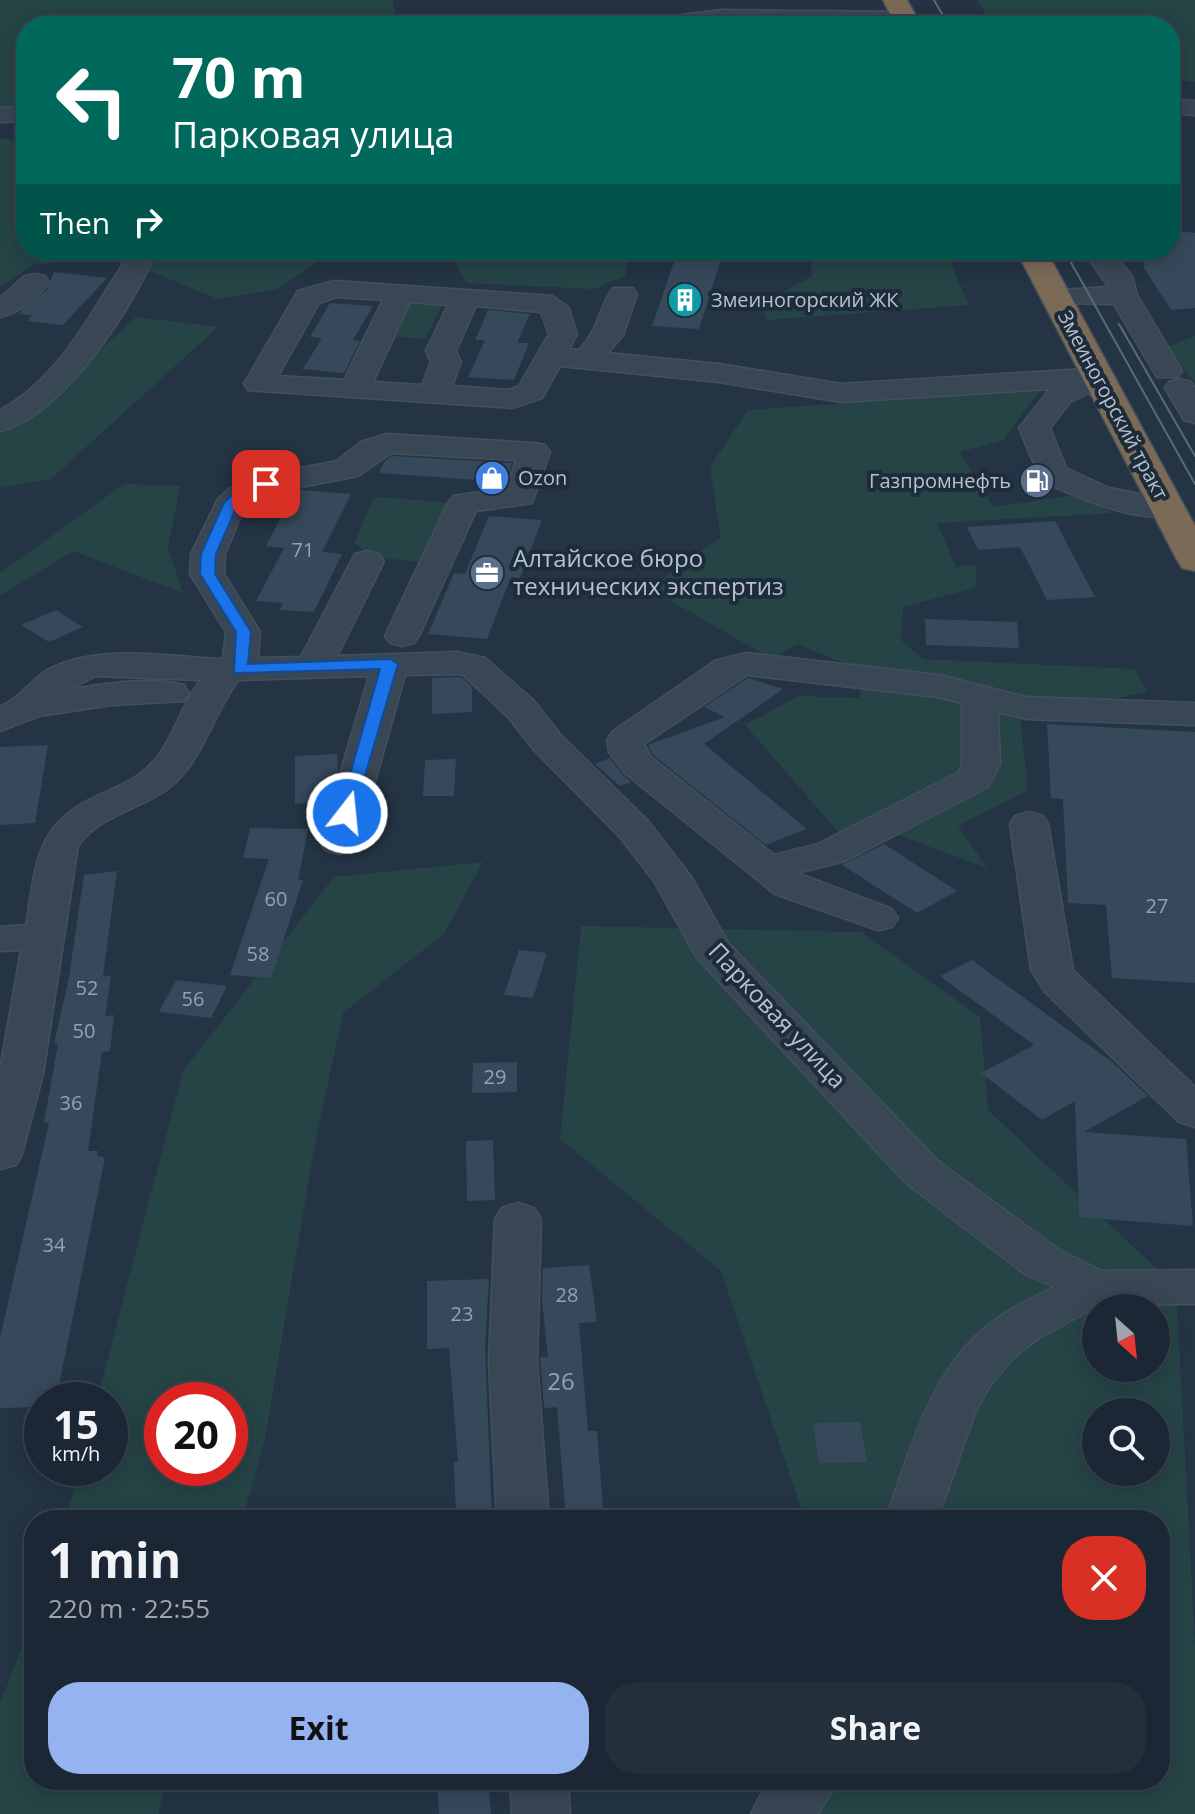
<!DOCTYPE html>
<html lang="en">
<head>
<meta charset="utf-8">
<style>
	:root { --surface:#1b2734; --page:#242f3c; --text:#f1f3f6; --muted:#a0a5ac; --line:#39444f; --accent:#95b2f1 }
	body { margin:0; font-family:"Open Sans",sans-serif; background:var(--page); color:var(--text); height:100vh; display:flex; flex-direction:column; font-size:30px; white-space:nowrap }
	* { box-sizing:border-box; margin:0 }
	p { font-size:26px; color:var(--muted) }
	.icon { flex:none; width:44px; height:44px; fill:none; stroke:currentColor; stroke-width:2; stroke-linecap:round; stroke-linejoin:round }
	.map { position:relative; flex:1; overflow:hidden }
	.sheet { position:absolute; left:24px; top:1510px; width:1146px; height:280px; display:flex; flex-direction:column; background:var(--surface); border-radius:32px; box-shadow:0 4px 20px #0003,0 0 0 2px var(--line) }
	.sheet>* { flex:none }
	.banner { position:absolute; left:16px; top:16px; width:1164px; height:244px; border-radius:32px; box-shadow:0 4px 20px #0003,0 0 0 2px var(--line); background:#00695c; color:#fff; overflow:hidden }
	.needle { width:52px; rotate:153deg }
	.tools { position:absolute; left:1082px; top:1294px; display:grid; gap:16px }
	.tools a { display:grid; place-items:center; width:88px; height:88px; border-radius:50%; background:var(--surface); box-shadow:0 4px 20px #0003,0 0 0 2px var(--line); font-size:40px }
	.speed { position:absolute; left:24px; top:1382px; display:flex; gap:16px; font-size:40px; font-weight:700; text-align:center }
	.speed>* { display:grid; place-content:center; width:104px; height:104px; border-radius:50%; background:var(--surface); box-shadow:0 4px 20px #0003,0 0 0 2px var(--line); line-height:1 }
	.speed small { font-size:20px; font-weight:400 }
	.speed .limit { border:12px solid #d22; background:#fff; color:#111 }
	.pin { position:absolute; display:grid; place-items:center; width:68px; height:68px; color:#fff; margin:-34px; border-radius:16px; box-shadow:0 4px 12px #0006 }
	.me { position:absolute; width:88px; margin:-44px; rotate:16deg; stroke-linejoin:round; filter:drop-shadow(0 0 6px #0008) }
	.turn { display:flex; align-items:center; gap:28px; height:168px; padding:0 24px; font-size:36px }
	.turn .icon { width:104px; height:104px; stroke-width:2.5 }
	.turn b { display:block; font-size:56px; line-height:68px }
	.then { display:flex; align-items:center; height:76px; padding:0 24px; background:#0003; gap:16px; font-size:30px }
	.round { display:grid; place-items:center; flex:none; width:84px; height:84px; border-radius:32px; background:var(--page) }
	.headline { display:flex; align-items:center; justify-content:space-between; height:136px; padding:0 24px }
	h1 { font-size:48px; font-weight:700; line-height:60px }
	.primary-button { display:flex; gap:16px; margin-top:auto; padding:16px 24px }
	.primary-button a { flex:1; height:92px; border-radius:32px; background:var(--accent); color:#111; font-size:32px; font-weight:700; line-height:92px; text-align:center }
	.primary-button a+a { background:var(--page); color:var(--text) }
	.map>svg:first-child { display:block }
	.green { fill:#264446; fill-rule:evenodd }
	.building { fill:#36495b }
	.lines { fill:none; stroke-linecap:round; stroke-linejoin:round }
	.minor-casing { stroke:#434f5e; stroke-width:3 }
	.highway-casing { stroke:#44515f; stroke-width:3 }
	.minor { fill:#394654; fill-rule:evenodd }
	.highway { fill:#7b6a55; fill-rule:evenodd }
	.tram { stroke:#5b6a7b; stroke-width:2 }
	.route { fill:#1a73e8; stroke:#114b97; stroke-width:2 }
	.labels { text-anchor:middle; stroke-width:8; stroke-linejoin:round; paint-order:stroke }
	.far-poi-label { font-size:20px; fill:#b6c1ce; stroke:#1d2b3a; text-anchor:start }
	.far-street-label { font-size:20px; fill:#b6c1ce; stroke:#1d2b3a }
	.number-label { font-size:20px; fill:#94a1b0 }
	.poi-label { font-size:24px; fill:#b6c1ce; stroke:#1d2b3a; text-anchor:start }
	.street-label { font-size:24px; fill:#b6c1ce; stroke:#1d2b3a }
	.near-number-label { font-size:24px; fill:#94a1b0 }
</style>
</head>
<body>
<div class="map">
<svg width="1195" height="1814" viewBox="0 0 1195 1814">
	<rect width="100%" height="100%" fill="#243445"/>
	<path class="green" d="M0,0h393l3,26h-370v83l-26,1z
		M977,0h218v82l-25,-2v-54h-140v-6l-43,-4z
		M0,139l26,1v110h310l-59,39 -59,10 -105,-43 -80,9 -33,22z
		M448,250h181l-4,26 -31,13 -127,-6z
		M810,250h135l24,55 -202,15 -5,-16 50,-28z
		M413,300l30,4 -18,35 -35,-3z
		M136,317l82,10 -167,152 -51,9v-60l32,-15z
		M1195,336v47l-28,-36z
		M1040,390l-37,50 -43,12 33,55 85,-12 36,18 -177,10 19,44 21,-3 -2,24 -72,19 -2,33 22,19 212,10 12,23 -127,26 8,72 -70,36 29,42 -121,-45 -20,18 -101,-116 54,-29 60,2 7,-26 -69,-28 -25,15 -120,-69 26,-25 43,-27 -11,-71 38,-57z
		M124,484l56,2 -12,62 15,45 -110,-42 -73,45v-23z
		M378,497l73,6 -28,59 -51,-5 -17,-14 17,-43z
		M483,862l-39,72 -101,79 -29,135 -49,291 -23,81h-176l13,-52h31v-68h-13l86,-329 151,-194zM162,1400h68v68h-68z
		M581,926l280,6 119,85 8,93 188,177 19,358v169h-427l-9,-34h401v-260h-355l-84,-249 -161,-132zM1096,1308h60v60h-60zM1096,1412h60v60h-60z
		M34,1615v165h133l-9,34h-158v-110z"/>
	<path class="building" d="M1170,230l25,3v75l-24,2 -27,-42 1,-18 25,2z
		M678,250h46l-25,79 -47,-3z
		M54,272l53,6 -44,47 -36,-4 5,-6 -14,-1 29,-24z
		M330,303l43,3 -20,34 7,1 -16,32 -41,-4 19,-31 -12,-1z
		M488,310l42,4 -13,29h12l-15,37 -46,-3 17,-37h-10z
		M392,456l120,7 -6,19 -127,-9 5,-11z
		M301,490l50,4 -29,58 20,2 -28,58 -34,-2 3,-7 -27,-2 28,-53 -18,-2 29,-55z
		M489,516l53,4 -22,58 -9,-1 -24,62 -59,-5 26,-61 11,1z
		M1055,521l40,76 -48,3 -27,-53 -42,3 -11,-23z
		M56,610l27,17 -34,15 -28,-17z
		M925,619l92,3 2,26 -93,-3z
		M461,677l11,10v25l-40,2v-36z
		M748,678l35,11 -79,55 103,85 -41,16 -113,-90 -5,-10 77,-28 -21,-10z
		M1047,724l148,8v251l-83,-5 -6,-73 -38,-2 -5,-104 -12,-1z
		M48,745l-13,78 -35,2v-78z
		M337,754l1,18 -9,30 -34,2v-48z
		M610,758l13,17 8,7 -11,4 -25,-22z
		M456,759l-2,37h-31l2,-36z
		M250,828l58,1 -10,51h5l-32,98 -41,-3 39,-116 -26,-1z
		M884,844l73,47 -40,22 -75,-48z
		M117,871l-14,105h8l-6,40 9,-1 -4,36 -8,1 -14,99h10l-1,5 8,2 -49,242h-14v7l-42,1v-70l49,-215h-5l14,-79h-4l15,-67 15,-102z
		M519,950l28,3 -14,45 -29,-3z
		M972,960l140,102 36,34 -64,36 102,7 7,87 -114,-9 -4,-116 -33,19 -61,-47 53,-28 -94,-69z
		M176,980l51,6 -16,32 -52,-6z
		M517,1062v30l-45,1 1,-30z
		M493,1140l2,60 -28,1 -1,-60z
		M589,1265l8,57 -18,1 9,108h9l7,89h-38l-9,-113 -13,1 -4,-51h8l-6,-56 1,-33z
		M489,1279l-4,68 7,173h-36l-2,-58h4l-9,-114 -22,1v-68z
		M860,1422l7,40 -48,1 -6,-40z
		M437,1780h51l3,34h-52z"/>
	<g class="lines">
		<g class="minor-casing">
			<path id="minor" d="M721,10l185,2 11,7 -11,7h-265l11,-7z
				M1170,99l25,2v14l-25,-2z
				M26,107v14l-26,1v-14z
				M126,250h28l-2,11c-25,55 -91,155 -152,170v-21c49,-26 79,-75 107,-121 8,-13 18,-23 19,-39z
				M1082,250h28l22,26 5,19 45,76 -5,6h-20l-43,-73 -67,-1 -4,-6 4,-6 62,-4z
				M35,274l10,2 4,6c-12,17 -28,30 -49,35v-19l25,-22z
				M334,281l218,15 16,11 9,27 -8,15 10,1c21,-23 19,-40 34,-62h20l4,6 -14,41 -15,18 111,11 122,20 259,-16 10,3 5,6 -5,6 -40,19 -20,26 16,40 43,20 69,13 5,7 -5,7c-40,10 -101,-18 -137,-34l-22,-53 31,-39 -209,13 -122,-20 -159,-16 -18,32 -30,10 -264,-18 -4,-6 54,-93zM336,297l47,3 -39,80 -66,-4 41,-73zM410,302l38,3 -22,46 5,11 -9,23 -49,-3zM476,306l65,6 8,22 -30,52 -10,4 -57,-4 9,-24 -5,-11z
				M1180,379l11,3 4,6v35l-11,-3 -19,-32 4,-6z
				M387,434l147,9 11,2 5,7 -18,51 -56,8 -57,125 -5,7 -12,3 -12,-3 -5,-7 63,-133 5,-7 54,-8 9,-28 -125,-7 -33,23 -83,16 -23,10 -9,8 -18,44 -1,20 36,58 -2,26 43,-1 54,-103 12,-3 12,3 5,7 -47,95 120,-4 28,6 49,43 26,33 87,86 45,58 36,65 210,218 121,89 43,21 93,-1v34h-93l-63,34 -26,20 -24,29 -14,26 -38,107h-52c24,-63 42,-141 95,-188 21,-19 48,-32 74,-45l-29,-13 -119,-91 -209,-225 -43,-77 -35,-45 -85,-86 -26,-33 -46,-43 -57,1 -47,167 -5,8 -14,4 -14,-4 -5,-8 49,-166 -131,4c-22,31 -36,77 -61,101 -29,28 -76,31 -99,65l-35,228 -21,80 -6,11 -16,4v-99l21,-120 -21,1v-24l26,-2c10,-57 8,-100 67,-127 21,-10 42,-17 58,-34 23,-23 29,-59 50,-84l-105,-4 -29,14c37,-6 80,-14 117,-5l5,8 -5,8 -72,4 -73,11 -39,15v-24c22,-10 31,-28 49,-38 52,-26 119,-12 174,-10l3,-27 -36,-58 1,-20 27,-55 12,-11 25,-11 82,-16 24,-19z
				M746,653l193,22 87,22 169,6v22l-169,-6 -28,-7 2,52 -12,23 -143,74 -48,12 95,36 6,9 -6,9 -14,3 -103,-36 -150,-121 -16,-21 -2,-12 5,-8 103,-71zM747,675l191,22 24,6v61l-3,8 -141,72 -44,11 -123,-98 -7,-13z
				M1029,812l14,4 5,8 25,146 122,117v40l-16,-5 -134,-130 -14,-22 -21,-146 5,-8z
				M518,1203l16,5 7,11 -4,143 12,158h-52l-8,-158 6,-143 7,-11z
				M510,1780h58l2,34h-58z
				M777,1780h62l-21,34h-67l9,-18z"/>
		</g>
		<g class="highway-casing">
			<path id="highway" d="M883,0h24l15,26h-26z
				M1016,250h30l149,276v45l-13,-3 -5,-8z"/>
		</g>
		<use href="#minor" class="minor"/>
		<use href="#highway" class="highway"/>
		<path class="tram" d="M934,0l15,26
			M1064,250l131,234
			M1119,324l76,132"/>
	</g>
	<path class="route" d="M266,479l5,2v6l-25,11 -10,10 -20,46 -1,20 36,58 -3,32 142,-5 8,5 -45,152h-12l-2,-3 41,-144 -146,4 2,-41 -36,-58 1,-20 23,-51 11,-11z"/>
	<defs>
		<g id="building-disc" transform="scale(1.8)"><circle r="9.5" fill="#0f9aa8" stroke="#1d2b3a"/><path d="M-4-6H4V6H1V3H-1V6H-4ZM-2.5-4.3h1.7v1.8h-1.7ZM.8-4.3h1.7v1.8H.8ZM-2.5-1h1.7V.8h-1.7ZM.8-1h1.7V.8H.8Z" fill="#fff"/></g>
		<g id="shop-disc" transform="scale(1.8)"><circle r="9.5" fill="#3f7fe0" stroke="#1d2b3a"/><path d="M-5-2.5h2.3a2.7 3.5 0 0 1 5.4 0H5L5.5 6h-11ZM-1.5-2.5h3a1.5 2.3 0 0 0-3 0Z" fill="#fff"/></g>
		<g id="fuel-disc" transform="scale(1.8)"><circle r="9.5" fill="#5c6f8a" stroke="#1d2b3a"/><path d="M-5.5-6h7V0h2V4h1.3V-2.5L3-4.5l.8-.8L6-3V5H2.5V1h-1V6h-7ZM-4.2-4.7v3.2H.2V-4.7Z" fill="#fff"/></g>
		<g id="office-disc" transform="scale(1.8)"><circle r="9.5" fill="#5c6f8a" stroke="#1d2b3a"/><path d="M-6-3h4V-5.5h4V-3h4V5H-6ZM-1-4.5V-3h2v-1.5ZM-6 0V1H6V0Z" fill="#fff"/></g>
	</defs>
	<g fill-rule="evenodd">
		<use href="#building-disc" x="685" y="300"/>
		<use href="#shop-disc" x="492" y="478"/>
		<use href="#fuel-disc" x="1037" y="481"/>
		<use href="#office-disc" x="487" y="573"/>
	</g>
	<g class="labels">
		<g class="far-poi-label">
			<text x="711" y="307">Змеиногорский ЖК</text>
			<text x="518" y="485">Ozon</text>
			<text x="1011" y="488" text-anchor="end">Газпромнефть</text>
		</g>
		<g class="far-street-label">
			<text transform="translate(1113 405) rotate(62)" y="7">Змеиногорский тракт</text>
		</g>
		<g class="number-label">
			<text x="303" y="557">71</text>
			<text x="276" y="906">60</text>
			<text x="1157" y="913">27</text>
			<text x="258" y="961">58</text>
			<text x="87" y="995">52</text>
			<text x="193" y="1006">56</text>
			<text x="84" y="1038">50</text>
			<text x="495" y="1084">29</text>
			<text x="71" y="1110">36</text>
			<text x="54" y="1252">34</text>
			<text x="567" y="1302">28</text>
			<text x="462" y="1321">23</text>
		</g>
		<g class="poi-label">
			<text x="513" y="567">Алтайское бюро<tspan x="513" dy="28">технических экспертиз</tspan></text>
		</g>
		<g class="street-label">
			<text transform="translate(777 1016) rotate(47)" y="8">Парковая улица</text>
		</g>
		<g class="near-number-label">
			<text x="561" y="1390">26</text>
		</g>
	</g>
</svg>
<div class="tools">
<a><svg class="needle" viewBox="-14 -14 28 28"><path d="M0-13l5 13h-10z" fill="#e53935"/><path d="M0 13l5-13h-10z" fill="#a0a5ac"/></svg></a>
<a><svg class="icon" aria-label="search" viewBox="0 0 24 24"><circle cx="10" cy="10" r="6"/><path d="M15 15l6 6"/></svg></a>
</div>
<div class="speed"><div>15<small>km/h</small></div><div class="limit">20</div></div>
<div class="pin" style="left:266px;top:484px;background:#d93025"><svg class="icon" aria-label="arrive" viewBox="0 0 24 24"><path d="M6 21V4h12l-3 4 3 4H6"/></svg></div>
<svg class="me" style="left:347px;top:813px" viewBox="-20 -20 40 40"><circle r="17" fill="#1a73e8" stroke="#fff" stroke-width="3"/><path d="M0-11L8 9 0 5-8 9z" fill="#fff"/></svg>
<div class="banner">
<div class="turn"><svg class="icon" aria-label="left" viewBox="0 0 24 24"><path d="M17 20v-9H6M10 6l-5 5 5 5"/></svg><div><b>70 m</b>Парковая улица</div></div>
<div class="then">Then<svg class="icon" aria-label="right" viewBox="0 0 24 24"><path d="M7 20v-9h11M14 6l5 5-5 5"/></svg></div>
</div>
<section class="sheet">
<div class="headline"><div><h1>1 min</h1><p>220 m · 22:55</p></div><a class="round" style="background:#d93025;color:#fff"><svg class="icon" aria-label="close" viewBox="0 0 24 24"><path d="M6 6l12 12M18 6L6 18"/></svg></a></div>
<div class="primary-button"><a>Exit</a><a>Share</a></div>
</section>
</div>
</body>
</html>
